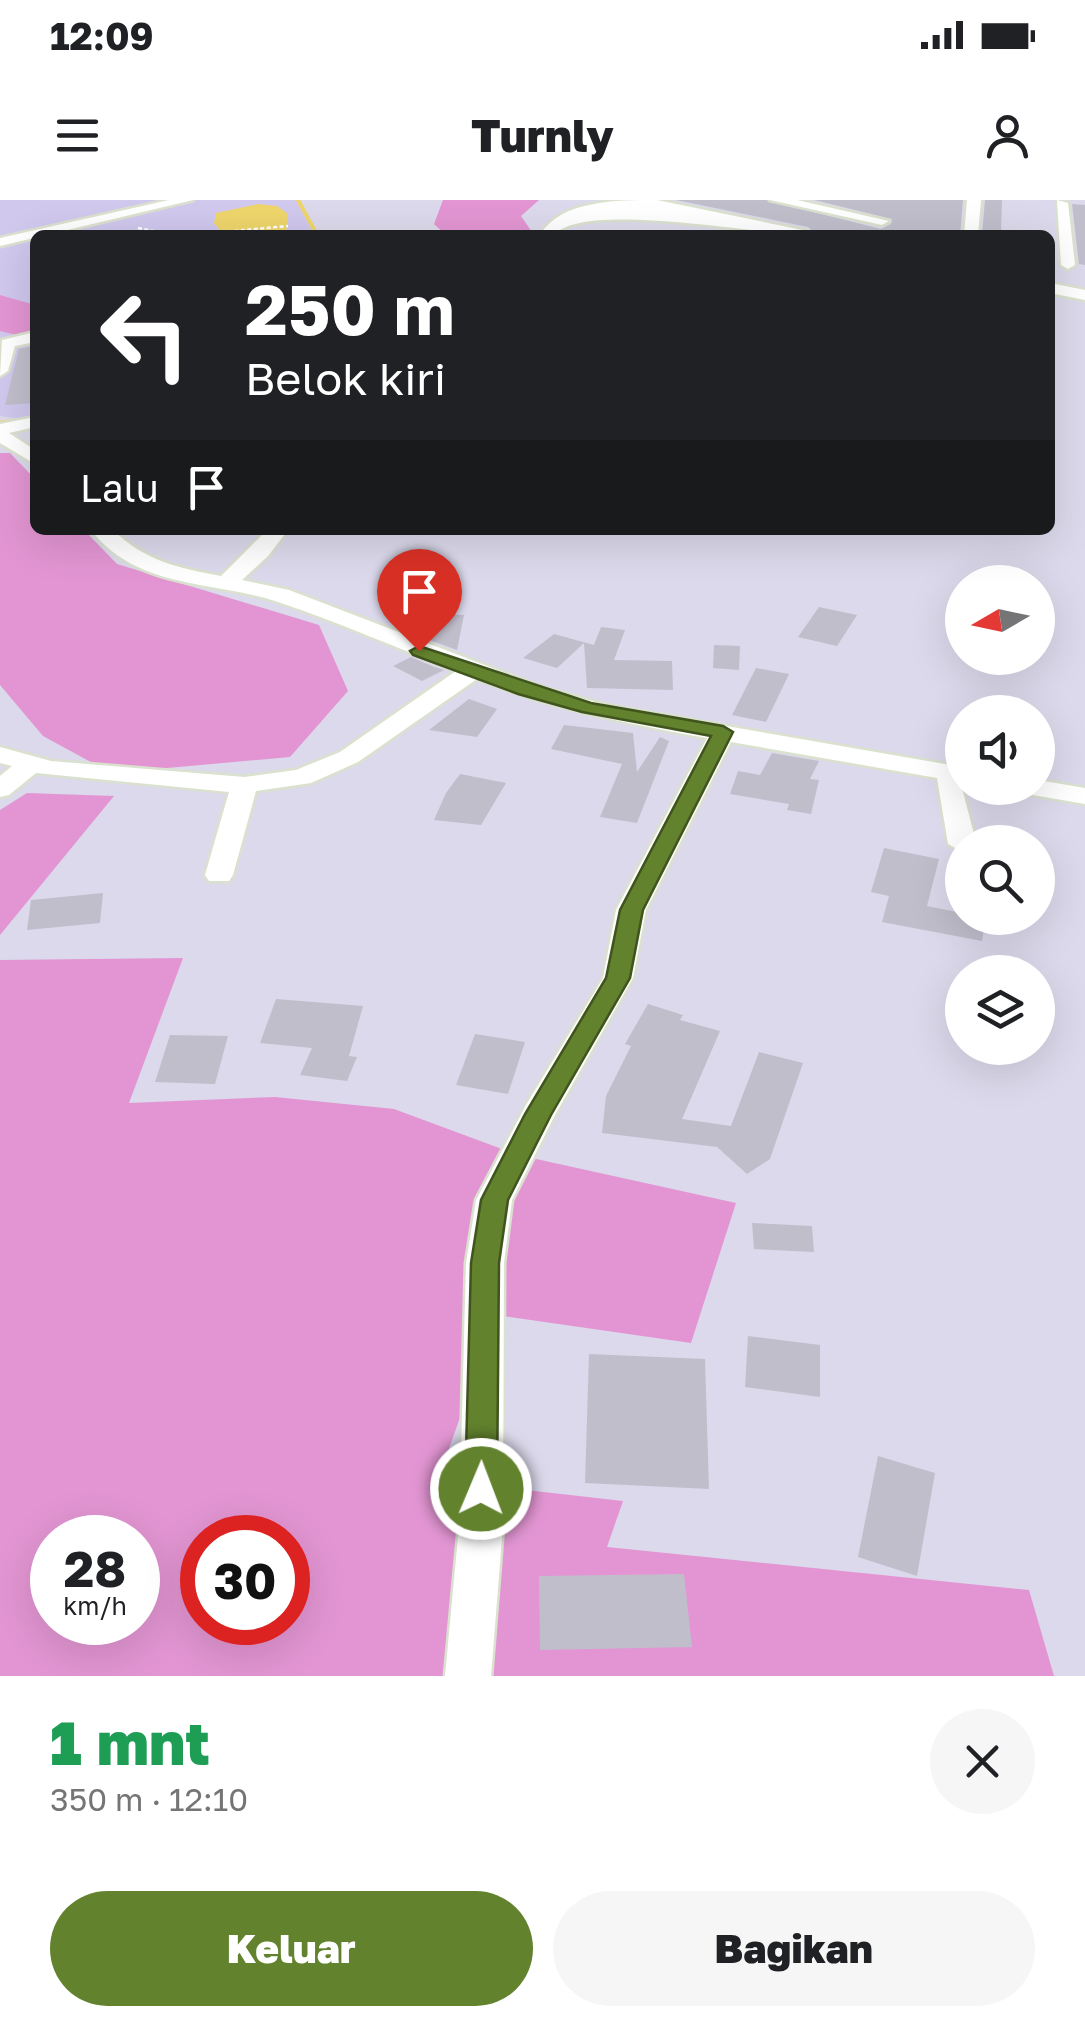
<!DOCTYPE html>
<html lang="id">
<head>
<meta charset="utf-8">
<style>
	:root { --surface:#fff; --page:#f6f6f6; --text:#202124; --muted:#757577; --accent:#62822d }
	body { margin:0; font-family:"Golos Text",sans-serif; background:var(--page); color:var(--text); height:100vh; display:flex; flex-direction:column; font-size:38px; white-space:nowrap }
	* { box-sizing:border-box; margin:0 }
	p { font-size:32px; color:var(--muted) }
	.icon { flex:none; width:55px; height:55px; fill:none; stroke:currentColor; stroke-width:2; stroke-linecap:round; stroke-linejoin:round }
	.map { position:relative; height:1476px; overflow:hidden }
	.sheet { display:flex; flex-direction:column; background:var(--surface); flex:1 }
	.sheet>* { flex:none }
	.top-card { position:absolute; left:30px; top:30px; width:1025px; height:305px; border-radius:15px; box-shadow:0 10px 40px #0002; background:#202124; color:#fff; overflow:hidden }
	.needle { width:65px; rotate:261deg }
	.fabs { position:absolute; left:945px; top:365px; display:grid; gap:20px }
	.fabs a { display:grid; place-items:center; width:110px; height:110px; border-radius:50%; background:var(--surface); box-shadow:0 10px 40px #0002; font-size:50px }
	.speed { position:absolute; left:30px; top:1315px; display:flex; gap:20px; font-size:50px; font-weight:700; text-align:center }
	.speed>* { display:grid; place-content:center; width:130px; height:130px; border-radius:50%; background:var(--surface); box-shadow:0 10px 40px #0002; line-height:1 }
	.speed small { font-size:25px; font-weight:400 }
	.speed .limit { border:15px solid #d22; background:#fff; color:#111 }
	.pin { position:absolute; display:grid; place-items:center; width:85px; height:85px; color:#fff; margin:-102px -42px; border-radius:50% 50% 50% 0; rotate:-45deg; box-shadow:0 0 10px #0007 }
	.pin .icon { rotate:45deg }
	.me { position:absolute; width:110px; margin:-55px; rotate:1deg; stroke-linejoin:round; filter:drop-shadow(0 0 8px #0008) }
	.turn { display:flex; align-items:center; gap:35px; height:210px; padding:0 50px; font-size:45px }
	.turn .icon { width:130px; height:130px; stroke-width:2.5 }
	.turn b { display:block; font-size:70px; line-height:85px }
	.then { display:flex; align-items:center; height:95px; padding:0 50px; background:#0003; gap:20px; font-size:38px }
	.round { display:grid; place-items:center; flex:none; width:105px; height:105px; border-radius:52px; background:var(--page) }
	.head { display:flex; align-items:center; justify-content:space-between; height:170px; padding:0 50px }
	h1 { font-size:60px; font-weight:800; line-height:75px; color:#1e9e55 }
	.button { display:flex; gap:20px; margin-top:auto; padding:20px 50px }
	.button a { flex:1; height:115px; border-radius:60px; background:var(--accent); color:#fff; font-size:40px; font-weight:800; line-height:115px; text-align:center }
	.button a+a { background:var(--page); color:var(--text) }
	.status { display:flex; justify-content:space-between; align-items:center; height:70px; padding:0 50px; background:var(--surface); direction:ltr }
	.status svg { height:28px; fill:currentColor }
	header { display:flex; justify-content:space-between; align-items:center; height:130px; padding:0 50px; background:var(--surface); font-size:45px; font-weight:800 }
	.map>svg:first-child { display:block }
	.education { fill:#d0c8ed }
	.green { fill:#e295d2; fill-rule:evenodd }
	.water { fill:#eed56b }
	.lines { fill:none; stroke-linecap:round; stroke-linejoin:round }
	.stream-far1 { stroke:#eed56b; stroke-width:4 }
	.stream { stroke:#eed56b; stroke-width:5 }
	.building { fill:#c1becc }
	.minor-casing { stroke:#dbe1cf; stroke-width:5 }
	.path { stroke:#fff; stroke-width:2.5; stroke-dasharray:4 2.5; stroke-linecap:butt }
	.minor { fill:#fff; fill-rule:evenodd }
	.route { fill:#62822d; stroke:#40541d; stroke-width:2.5 }
</style>
</head>
<body>
<div class="status"><b>12:09</b><svg viewBox="0 0 49 12"><path d="M0 12V9h3v3zM5 12V6h3v6zM10 12V3h3v9zM15 12V0h3v12zM26 1h20v11H26zM47 4h2v5h-2z"/></svg></div>
<header><svg class="icon" aria-label="menu" viewBox="0 0 24 24"><path d="M4 6h16M4 12h16M4 18h16"/></svg>Turnly<svg class="icon" aria-label="person" viewBox="0 0 24 24"><circle cx="12" cy="8" r="4"/><path d="M4 21q1-7 8-7t8 7"/></svg></header>
<div class="map">
<svg width="1085" height="1476" viewBox="0 0 1085 1476">
	<rect width="100%" height="100%" fill="#dbd9eb"/>
	<path class="education" d="M0,0h298l19,35h-282v184l-8,1 -27,-4z"/>
	<path class="green" d="M443,0h96l-18,16 13,19h-88l-12,-11z
		M0,95l35,10v26l-18,4 -17,-4z
		M0,253h10l25,26v51h49l33,34 202,61 29,66 -58,66 -179,16 -68,-37 -43,-51z
		M27,593l87,3 -114,139v-125z
		M183,758l-54,145 146,-6 119,12 124,46 218,48 -45,140 -195,-28 -58,165 185,21 -16,46 422,43 25,86h-1054v-716zM52,1338h86v84h-86zM202,1338h86v84h-86z"/>
	<path class="water" d="M258,4l19,2 11,8 -2,21h-62l-10,-12 2,-10z"/>
	<g class="lines">
		<path class="stream-far1" d="M298,0l19,35"/>
		<path class="stream" d="M0,223l35,-4"/>
	</g>
	<path class="building" d="M676,0h90l115,29 10,-5 1,-5 -78,-19h149l-3,35h-142l-10,-8z
		M985,0h17l-1,35h-19z
		M1072,4l13,1v60l-6,-1z
		M35,146v57l-30,2 14,-56z
		M819,407l38,8 -20,31 -39,-9z
		M430,414l34,1 -7,35 -33,-12z
		M601,427l24,3 -11,30 58,1 1,29 -86,-2 -3,-45 -27,25 -34,-10 31,-24 40,11z
		M714,445l26,1 -1,24 -26,-2z
		M411,457l21,9 12,4 -22,11 -29,-15z
		M756,468l33,6 -23,48 -34,-7z
		M469,499l28,10 -20,28 -48,-7z
		M564,525l69,8 4,39 23,-35 9,4 -32,82 -37,-6 22,-53 -71,-15z
		M772,553l47,8 -9,18 9,1 -8,34 -24,-4 2,-6 -59,-10 8,-23 22,4z
		M460,574l46,9 -25,42 -47,-5 12,-27z
		M884,648l55,11 -12,47 35,7v5h24l-4,23 -100,-19 7,-26 -18,-4z
		M103,693l-3,30 -73,7 4,-30z
		M276,799l87,7 -14,50 8,1 -10,24 -47,-6 12,-27 -52,-5z
		M648,804l35,11 -3,5 40,11 -38,88 49,7 28,-74 44,11 -33,96 -23,15 -30,-27 -115,-14 4,-37 25,-50 -6,-2z
		M475,834l50,8 -17,52 -52,-9z
		M170,835l58,1 -13,48 -60,-2z
		M752,1023l60,3 2,26 -60,-3z
		M748,1136l72,9v52l-75,-10z
		M589,1154l116,5 4,130 -124,-6z
		M878,1256l57,17 -18,103 -59,-19z
		M684,1374l8,73 -152,3 -1,-74z"/>
	<g class="lines">
		<g class="minor-casing">
			<path id="minor" d="M169,0h24l-193,46v-8z
				M657,0l150,31 7,4c-58,0 -230,-35 -260,0h-14c21,-35 77,-35 117,-35z
				M770,0h27l92,21 -7,4z
				M967,0h14l-3,35h-14z
				M1057,0l11,3 7,62 -7,4 -7,-4z
				M1050,83l35,7v10l-35,-7z
				M35,132v10l-20,4 -7,25 -8,5 2,-36z
				M35,217v10l-26,6 26,17v14l-35,-21v-19z
				M91,330h22c32,31 65,38 108,46l46,-46h21l-20,26 -26,24 47,10 258,99 64,17 351,61v21l14,54h-14v10l-14,-8 -11,-66 -206,-36 -85,168 -13,68 -78,137 -43,85 -8,63 -1,263 -12,150h-46l14,-150 7,-263 10,-63 50,-95 77,-127 13,-68 91,-172c-79,-14 -155,-30 -230,-59l-119,83 -47,21 -55,8 -23,84 -4,6h-20l-4,-6 24,-83 -193,-19 -27,22 -9,2v-21l12,-10 -12,-3v-16l51,14 193,16 52,-7 44,-18 116,-81c-59,-23 -118,-49 -178,-69 -66,-22 -140,-12 -187,-72z
				M1038,580l47,8v16l-58,-10 -4,-6h15z"/>
		</g>
		<path class="path" d="M138,28l36,7
			M189,35l99,-9"/>
		<use href="#minor" class="minor"/>
	</g>
	<path class="route" d="M419,446l172,57 132,23 10,6 -90,178 -13,68 -79,137 -43,85 -9,63 -2,226 -4,10 -12,5 -11,-5 -5,-10 6,-226 10,-63 44,-86 81,-136 14,-68 91,-174 -129,-24 -64,-18 -105,-39 -3,-4z"/>
</svg>
<div class="fabs">
<a><svg class="needle" viewBox="-14 -14 28 28"><path d="M0-13l5 13h-10z" fill="#e53935"/><path d="M0 13l5-13h-10z" fill="#757577"/></svg></a>
<a><svg class="icon" aria-label="sound" viewBox="0 0 24 24"><path d="M4 9h4l5-4v14l-5-4H4zM17 9q2 3 0 6"/></svg></a>
<a><svg class="icon" aria-label="search" viewBox="0 0 24 24"><circle cx="10" cy="10" r="6"/><path d="M15 15l6 6"/></svg></a>
<a><svg class="icon" aria-label="layers" viewBox="0 0 24 24"><path d="M12 4l9 5-9 5-9-5zM3 14l9 5 9-5"/></svg></a>
</div>
<div class="speed"><div>28<small>km/h</small></div><div class="limit">30</div></div>
<div class="pin" style="left:419px;top:451px;background:#d93025"><svg class="icon" aria-label="arrive" viewBox="0 0 24 24"><path d="M6 21V4h12l-3 4 3 4H6"/></svg></div>
<svg class="me" style="left:481px;top:1289px" viewBox="-20 -20 40 40"><circle r="17" fill="#62822d" stroke="#fff" stroke-width="3"/><path d="M0-11L8 9 0 5-8 9z" fill="#fff"/></svg>
<div class="top-card">
<div class="turn"><svg class="icon" aria-label="left" viewBox="0 0 24 24"><path d="M17 20v-9H6M10 6l-5 5 5 5"/></svg><div><b>250 m</b>Belok kiri</div></div>
<div class="then">Lalu<svg class="icon" aria-label="arrive" viewBox="0 0 24 24"><path d="M6 21V4h12l-3 4 3 4H6"/></svg></div>
</div>
</div>
<section class="sheet">
<div class="head"><div><h1>1 mnt</h1><p>350 m · 12:10</p></div><a class="round"><svg class="icon" aria-label="close" viewBox="0 0 24 24"><path d="M6 6l12 12M18 6L6 18"/></svg></a></div>
<div class="button"><a>Keluar</a><a>Bagikan</a></div>
</section>
</body>
</html>
